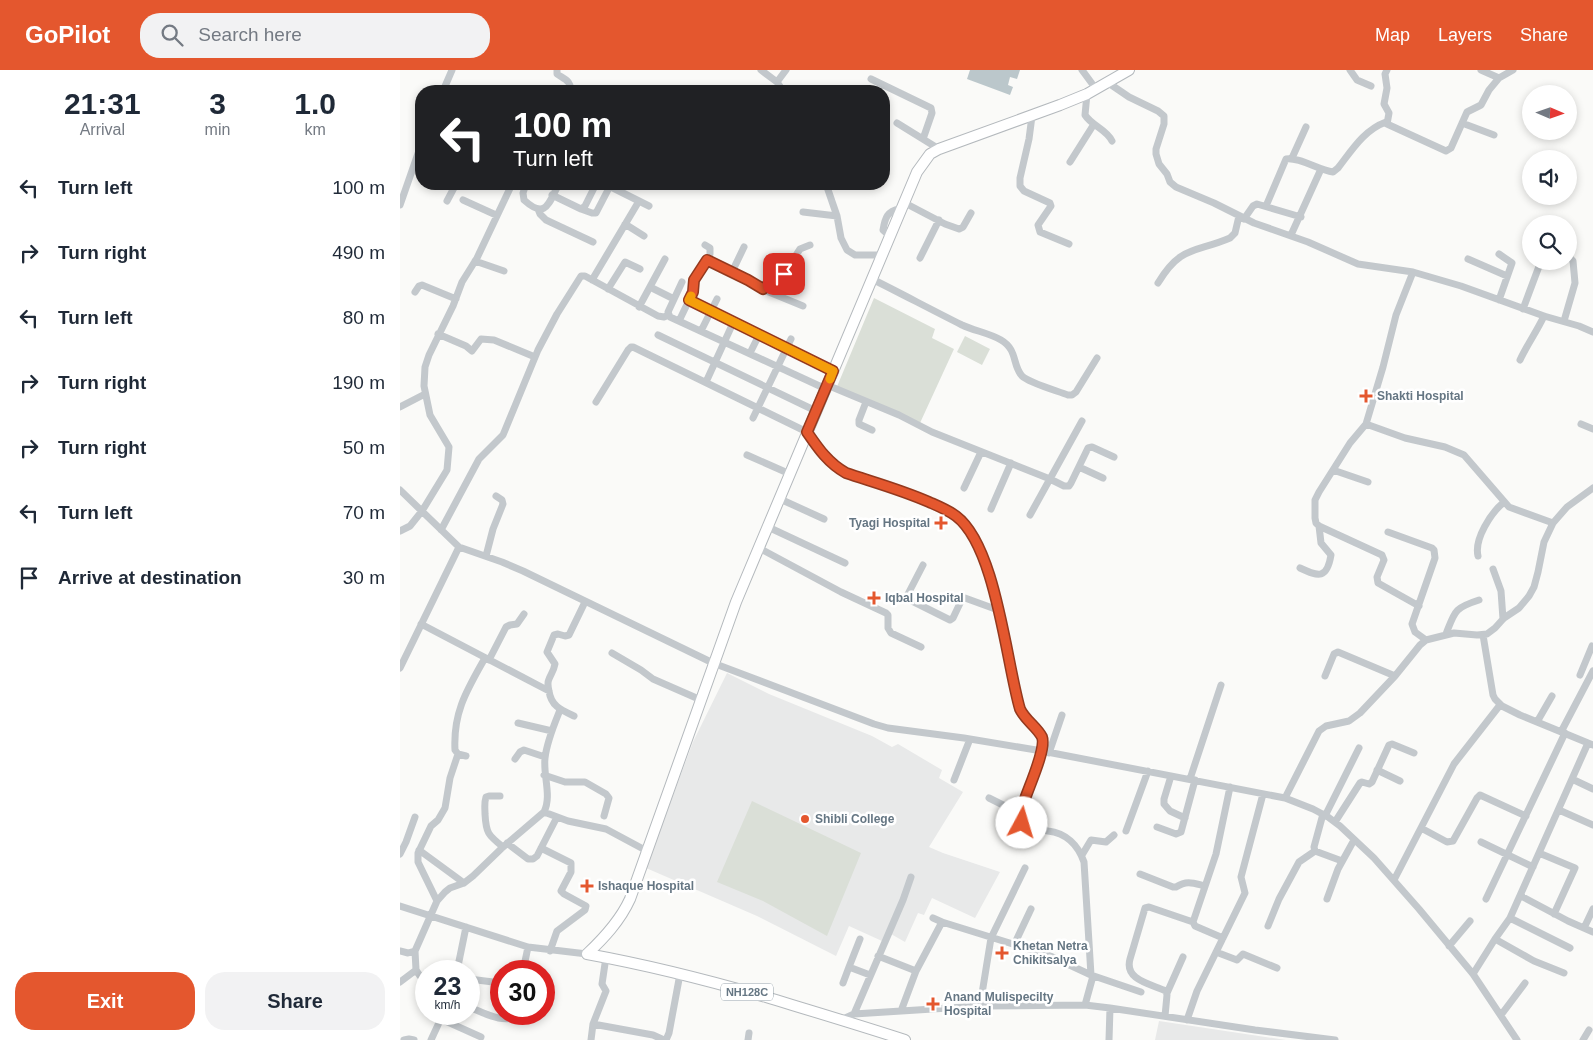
<!DOCTYPE html>
<html lang="en">
<head>
<meta charset="utf-8">
<style>
	:root { --surface:#fff; --page:#f2f2f3; --text:#1f2937; --muted:#747a83; --accent:#e4572e }
	body { margin:0; font-family:Arial,sans-serif; background:var(--page); color:var(--text); height:100vh; display:flex; flex-direction:column; font-size:19px; white-space:nowrap }
	* { box-sizing:border-box; margin:0 }
	p { font-size:16px; color:var(--muted) }
	.icon { flex:none; width:28px; height:28px; fill:none; stroke:currentColor; stroke-width:2; stroke-linecap:round; stroke-linejoin:round }
	.map { position:relative; flex:1; overflow:hidden }
	.details { display:flex; flex-direction:column; background:var(--surface); width:400px }
	.details>* { flex:none }
	.guide { position:absolute; left:15px; top:15px; width:475px; height:105px; border-radius:20px; box-shadow:0 2px 8px #0003; background:#202124; color:#fff; overflow:hidden }
	.needle { width:32px; rotate:92deg }
	.tools { position:absolute; left:1122px; top:15px; display:grid; gap:10px }
	.tools a { display:grid; place-items:center; width:55px; height:55px; border-radius:50%; background:var(--surface); box-shadow:0 2px 8px #0003; font-size:25px }
	.speed { position:absolute; left:15px; top:890px; display:flex; gap:10px; font-size:25px; font-weight:700; text-align:center }
	.speed>* { display:grid; place-content:center; width:65px; height:65px; border-radius:50%; background:var(--surface); box-shadow:0 2px 8px #0003; line-height:1 }
	.speed small { font-size:12px; font-weight:400 }
	.speed .limit { border:8px solid #d22; background:#fff; color:#111 }
	.pin { position:absolute; display:grid; place-items:center; width:42px; height:42px; color:#fff; margin:-21px; border-radius:10px; box-shadow:0 2px 8px #0006 }
	.me { position:absolute; width:55px; margin:-28px; rotate:6deg; stroke-linejoin:round; filter:drop-shadow(0 0 4px #0008) }
	.turn { display:flex; align-items:center; gap:18px; height:105px; padding:0 15px; font-size:22px }
	.turn .icon { width:65px; height:65px; stroke-width:2.5 }
	.turn b { display:block; font-size:35px; line-height:42px }
	.eta { display:flex; justify-content:space-evenly; align-items:center; height:85px; text-align:center }
	.eta b { font-size:30px; font-weight:600; line-height:35px }
	.primary-button { display:flex; gap:10px; margin-top:auto; padding:10px 15px }
	.primary-button a { flex:1; height:58px; border-radius:20px; background:var(--accent); color:#fff; font-size:20px; font-weight:600; line-height:58px; text-align:center }
	.primary-button a+a { background:var(--page); color:var(--text) }
	ul { padding:0; list-style:none }
	li { display:flex; align-items:center; gap:15px; height:65px; padding:0 15px }
	li div { flex:1 }
	li b { display:block; font-size:19px }
	li em { font-style:normal }
	header { display:flex; align-items:center; gap:30px; box-sizing:border-box; height:70px; padding:0 25px; background:var(--accent); color:#fff }
	header strong { font-size:24px }
	nav { display:flex; gap:28px; margin-inline-start:auto; font-size:18px }
	.search { width:350px; height:45px; background:var(--page); display:flex; align-items:center; gap:12px; box-sizing:border-box; padding:0 18px; border-radius:20px; color:var(--muted); font-size:19px }
	main { display:flex; flex:1; min-height:0 }
	.map>svg:first-child { display:block }
	.built { fill:#e8e9e9 }
	.green { fill:#dadfd7 }
	.water { fill:#bbc7cb }
	.lines { fill:none; stroke-linecap:round; stroke-linejoin:round }
	.highway-casing { stroke:#b4b9bd; stroke-width:12 }
	.minor { stroke:#c3c8cc; stroke-width:7 }
	.highway { stroke:#fff; stroke-width:10 }
	.route-casing { stroke:#94391e; stroke-width:12 }
	.route { stroke:#e4572e; stroke-width:9 }
	.slow { stroke:#f59e0b; stroke-width:9 }
	.poi-dot { fill:#e4572e; stroke:#fff; stroke-width:2 }
	.labels { text-anchor:middle; stroke-width:5; stroke-linejoin:round; paint-order:stroke }
	.shield { fill:#fff; stroke:#939fa8; stroke-width:1 }
	.shield-label { font-size:11px; font-weight:bold; fill:#657683 }
	.poi-label { font-size:12px; font-weight:bold; fill:#657683; stroke:#fff; text-anchor:start }
</style>
</head>
<body>
<header>
<strong>GoPilot</strong>
<div class="search"><svg class="icon" aria-label="search" viewBox="0 0 24 24"><circle cx="10" cy="10" r="6"/><path d="M15 15l6 6"/></svg>Search here</div>
<nav><a>Map</a><a>Layers</a><a>Share</a></nav>
</header>
<main>
<section class="details">
<div class="eta">
<div><b>21:31</b><p>Arrival</p></div>
<div><b>3</b><p>min</p></div>
<div><b>1.0</b><p>km</p></div>
</div>
<ul>
<li><svg class="icon" aria-label="left" viewBox="0 0 24 24"><path d="M17 20v-9H6M10 6l-5 5 5 5"/></svg><div><b>Turn left</b></div><em>100 m</em></li>
<li><svg class="icon" aria-label="right" viewBox="0 0 24 24"><path d="M7 20v-9h11M14 6l5 5-5 5"/></svg><div><b>Turn right</b></div><em>490 m</em></li>
<li><svg class="icon" aria-label="left" viewBox="0 0 24 24"><path d="M17 20v-9H6M10 6l-5 5 5 5"/></svg><div><b>Turn left</b></div><em>80 m</em></li>
<li><svg class="icon" aria-label="right" viewBox="0 0 24 24"><path d="M7 20v-9h11M14 6l5 5-5 5"/></svg><div><b>Turn right</b></div><em>190 m</em></li>
<li><svg class="icon" aria-label="right" viewBox="0 0 24 24"><path d="M7 20v-9h11M14 6l5 5-5 5"/></svg><div><b>Turn right</b></div><em>50 m</em></li>
<li><svg class="icon" aria-label="left" viewBox="0 0 24 24"><path d="M17 20v-9H6M10 6l-5 5 5 5"/></svg><div><b>Turn left</b></div><em>70 m</em></li>
<li><svg class="icon" aria-label="arrive" viewBox="0 0 24 24"><path d="M6 21V4h12l-3 4 3 4H6"/></svg><div><b>Arrive at destination</b></div><em>30 m</em></li>
</ul>
<div class="primary-button"><a>Exit</a><a>Share</a></div>
</section>
<div class="map">
<svg width="1193" height="970" viewBox="0 0 1193 970">
	<rect width="100%" height="100%" fill="#fafaf8"/>
	<path class="built" d="M327,603l42,21 103,42 20,11 6,-3 44,26 -3,8 24,14 -34,55 14,6 57,19 -25,46 -43,-20 -8,17 -6,-2 -13,29 -14,-8 -9,7 -33,-15 -13,30 -79,-40 -111,-48 47,-126z
		M759,951l127,19h-131z"/>
	<path class="green" d="M474,228l61,31 -3,9 22,11 -34,74 -84,-34z
		M565,266l25,13 -8,16 -25,-13z
		M352,731l109,52 -34,83 -64,-35 -46,-19z"/>
	<path class="water" d="M570,0h50l-3,9 -7,-2 -2,8 5,2 -3,8 -43,-16z"/>
	<g class="lines">
		<g class="highway-casing">
			<path id="highway" d="M187,884c17,-16 33,-33 43,-55l106,-297 181,-430 13,-18 9,-5 121,-44 27,-11 42,-24
				M187,884c61,11 120,26 179,43 46,14 93,28 139,43"/>
		</g>
		<path class="minor" d="M157,0v4c7,5 15,7 13,17
			M361,0l16,12 6,9
			M682,0l14,19
			M950,0l7,10 14,6
			M987,0l-2,4 2,14 -3,16 5,9 -2,11 59,27 5,-3 16,-36 14,-7 8,-15 10,-12 14,-8
			M1081,0l18,8
			M471,9l60,29 1,5 -9,26
			M377,12l9,-12
			M707,12l22,15 29,14 6,5v8l-8,25v5l3,10 8,10 3,8 6,5 38,16 40,20 54,19 50,22 55,8 48,14 83,30 35,10 14,6
			M43,21l9,-21
			M268,21l3,-1 6,1
			M687,24l-2,21c7,11 21,14 27,26
			M632,46l-3,23 -9,39v8l4,5 26,12 1,3 -13,19 2,7 29,12
			M497,53l42,26
			M1062,53l32,12
			M892,88l14,-31
			M670,92l24,-38
			M80,114l6,2
			M126,114l-3,9 1,7c23,21 25,1 35,-16
			M205,114l44,22
			M426,114l11,32 4,22 6,12 8,5h27
			M152,125l29,14 4,-3 11,-22
			M63,130l33,15
			M47,131l9,-17
			M503,132l42,22 14,5 4,-2 8,-14
			M0,135l21,-60
			M866,136l20,-47c14,-2 32,11 47,13l5,-4c14,-18 26,-38 48,-46
			M138,139l2,5 6,6 47,22
			M181,139l11,4h4l14,-27
			M403,142l34,4
			M844,149l9,-13 4,-2 44,13
			M225,154l19,12
			M891,165l30,-66
			M490,166l-7,-6c2,-12 4,-19 17,-21
			M520,188l19,-38
			M1068,189l39,17
			M307,190l41,20 16,10 39,16
			M75,191l29,10
			M332,202l12,-25
			M1013,202l-17,43 -13,52 -17,57 -16,19 -31,49 -4,8v18l1,5 3,3 63,29 2,5 -7,17 1,6 41,23
			M472,209c30,15 60,31 90,46 13,6 27,8 39,15 17,10 11,25 21,36 7,7 36,15 46,19h4l4,-3 21,-34
			M192,210l47,-79
			M282,212l-14,30 2,5 156,72
			M758,213c23,-38 37,-30 72,-45l5,-5 4,-17
			M250,217l24,12
			M208,219l17,-27 15,7
			M363,219l13,-12 8,-3 16,-25 10,-4
			M15,222l4,-6 3,-1 34,14
			M289,230l144,71
			M1099,230l13,-37 -13,-9
			M239,237l26,-48
			M1123,239l18,-48
			M279,251l14,-29 2,-12 15,-26v-6l-5,-3
			M1164,251l11,-38 -2,-22 -4,-4
			M301,261l16,-32
			M38,264l28,12 6,5 9,-12 13,1 41,17
			M258,265l158,76
			M350,283l9,-18
			M1120,290c7,-15 17,-29 24,-44
			M306,312l27,-59
			M427,315l72,30 33,17 118,47 14,7h5l2,-3 17,-35 4,-1 22,10
			M196,332l32,-52 3,-3h2l174,85 20,28 11,9 8,4 77,27 31,14 12,11 8,12 12,28 12,45 22,99c5,11 18,18 21,28 6,14 -14,55 -19,71l-1,6 1,9c7,7 16,6 26,8 18,2 30,14 36,31l7,113 2,1 -8,29
			M466,332l-7,18v4l13,6
			M0,337l25,-13
			M353,348l38,-79
			M966,354l39,14 40,9 19,8 45,52 44,16
			M1181,354l12,5
			M347,385l43,19
			M679,397l24,11
			M933,400l35,12
			M564,418l17,-36
			M0,420l59,57
			M380,429l44,20
			M591,439l20,-46
			M630,445l52,-94
			M368,457l77,36
			M41,460l38,-71 24,-24 35,-85 19,-36 24,-38h4l73,40 6,1 5,-2
			M0,461l10,-5 12,-15 25,-41 2,-23 -19,-32 -6,-29 1,-19 4,-12 24,-49 9,-24 15,-24 35,-74
			M988,462l44,16 2,2 1,8 -23,66 3,8 11,8
			M359,478l82,44 45,21 2,2v13l3,5 30,14
			M86,486l7,-27 10,-25 -1,-4 -6,-4
			M1078,486c-4,-17 13,-43 25,-53
			M523,495l-15,29v4l2,2 40,20 3,-2 9,-19 3,-1 33,12
			M900,498c19,9 27,11 31,-13l-10,-12 -2,-17
			M1093,499l8,22 2,28
			M21,554l128,67
			M1046,564c9,-23 8,-26 33,-34
			M1083,565l10,60 2,4 7,7 18,9 73,30
			M212,583l29,17 12,9 48,21
			M89,590l17,-33 4,-2 7,-1 7,-10
			M0,598l59,-121 43,15 21,9 190,92 161,61 14,4 76,10 78,13 243,47 28,11 15,8 12,9 34,32 45,51 54,65 44,66
			M1180,605l12,-29
			M925,606l9,-22 4,-2 57,24
			M174,646c-13,-6 -23,-10 -25,-25 -1,-4 -2,-8 0,-12 2,-5 5,-9 6,-15l-8,-12 7,-17 4,-1 7,2 4,-1 16,-33
			M1137,652l15,-26
			M118,653l34,8
			M1161,662l32,-61
			M649,683l13,-38
			M66,686l-8,-2 -3,-4c-2,-38 12,-60 30,-92
			M115,689l5,-7 4,-2 21,7
			M977,700l23,11
			M144,705l21,7h20l21,12 3,4 -5,18
			M771,706l-7,23v5l6,7 15,7
			M790,709l31,-94
			M1172,709l21,10
			M554,710l16,-41
			M100,726h-11l-3,1c-2,6 -1,11 -1,17 1,19 3,21 18,33
			M589,728l32,16
			M885,728l34,-67 7,-5 23,-5 11,-8 35,-37 25,-31 6,-5 28,-7 23,2 10,-1 8,-6 9,-10 15,-10 10,-12 5,-9 4,-15 6,-30 9,-19 14,-16 26,-19
			M1159,740l34,15
			M144,742l24,9 38,8 41,22
			M923,744l-9,33 1,4 27,10
			M925,746l34,-68
			M935,752l25,-39 2,-1 7,2 3,-2 17,-37 3,-1 22,9
			M757,757l19,7 5,-2 14,-52
			M1021,758l26,14 6,-1 24,-43 3,-3 46,21
			M726,761l22,-60
			M1081,772l52,25
			M107,773l21,16h5l4,-3 20,-39
			M141,778l30,15v9l-10,19 3,3 22,12 -1,4 -28,21 -7,20
			M19,780l45,33
			M1139,783l36,15 -21,46
			M0,784l6,-12 9,-25
			M682,785l9,-15 15,2 8,-7
			M740,804l33,13h3c11,-7 17,-4 29,-1
			M994,810l60,-116 46,-59
			M1121,826l47,25 25,11
			M927,829l11,-30 16,-29
			M1086,829l79,-166
			M37,831l-19,-39v-9l13,-27 7,-6 7,-12 5,-30 8,-24
			M0,836l128,41 59,7
			M1110,848l60,30
			M542,852l106,33 43,20 50,17
			M868,856l11,-27 20,-37 16,-11
			M1184,858l9,-19
			M823,868l-28,-12 -2,-4 23,-68 14,-67
			M460,869l-11,28 21,8
			M1095,869l39,22 30,12
			M614,875l17,-36
			M1049,876l21,-25
			M0,881l8,2 7,-2 22,-50 8,-9 5,-4 14,-5 9,-7 30,-29 41,-35c8,-16 -1,-36 1,-54 2,-17 9,-33 15,-48
			M15,881l1,19 4,6 6,1
			M816,882l21,8 6,-6 34,14
			M478,886l38,15
			M57,901l9,-44
			M123,901l5,-24
			M1073,904l22,-35 15,-21 78,-175
			M69,909l32,4
			M0,912l16,-12
			M443,913l6,-16
			M767,923l16,-36
			M580,936l11,-68 34,-70
			M69,937c13,5 37,19 50,7
			M501,941l15,-40 26,-49 -9,-4
			M454,944l49,-114 8,-23
			M1101,945l24,-32
			M765,946l2,-21 -1,-4c-15,-7 -42,-11 -36,-32l15,-51 4,-1 44,15
			M41,949l40,18
			M443,949l11,-5 126,-8 105,-1 25,3 145,22 80,10
			M787,950l10,-29 48,-98 -4,-16 22,-83
			M193,954l60,11 11,5
			M4,970l5,-1 5,1
			M31,970l12,-26
			M191,970l2,-16 13,-33 -4,-7 4,-27
			M266,970l3,-7 11,-59
			M348,970l1,-7
			M709,970l1,-32
			M1183,970l6,-10"/>
		<use href="#highway" class="highway"/>
	</g>
	<g class="lines">
		<g class="route-casing">
			<path id="route" d="M384,204l-8,3 -13,12 -15,-9 -41,-20 -13,20 -1,12 -4,8 144,71 -26,61c11,16 21,31 39,41 27,9 56,17 83,29 9,4 19,8 27,14 40,30 50,145 64,193 5,11 17,18 22,28 5,13 -16,55 -20,71l-1,6 1,9"/>
		</g>
		<use href="#route" class="route"/>
		<path class="slow" d="M291,226l-2,4 144,71 -3,8"/>
	</g>
	<g class="poi-dot">
		<path d="M963.5 318.5h5v5h5v5h-5v5h-5v-5h-5v-5h5z"/>
		<path d="M538.5 445.5h5v5h5v5h-5v5h-5v-5h-5v-5h5z"/>
		<path d="M471.5 520.5h5v5h5v5h-5v5h-5v-5h-5v-5h5z"/>
		<circle cx="405" cy="749" r="5"/>
		<path d="M184.5 808.5h5v5h5v5h-5v5h-5v-5h-5v-5h5z"/>
		<path d="M599.5 875.5h5v5h5v5h-5v5h-5v-5h-5v-5h5z"/>
		<path d="M530.5 926.5h5v5h5v5h-5v5h-5v-5h-5v-5h5z"/>
	</g>
	<g class="labels">
		<rect class="shield" x="321" y="913.5" width="52" height="17" rx="4"/>
		<g class="shield-label">
			<text x="347" y="926">NH128C</text>
		</g>
		<g class="poi-label">
			<text x="977" y="330">Shakti Hospital</text>
			<text x="530" y="457" text-anchor="end">Tyagi Hospital</text>
			<text x="485" y="532">Iqbal Hospital</text>
			<text x="415" y="753">Shibli College</text>
			<text x="198" y="820">Ishaque Hospital</text>
			<text x="613" y="880">Khetan Netra<tspan x="613" dy="14">Chikitsalya</tspan></text>
			<text x="544" y="931">Anand Mulispecilty<tspan x="544" dy="14">Hospital</tspan></text>
		</g>
	</g>
</svg>
<div class="tools">
<a><svg class="needle" viewBox="-14 -14 28 28"><path d="M0-13l5 13h-10z" fill="#e53935"/><path d="M0 13l5-13h-10z" fill="#747a83"/></svg></a>
<a><svg class="icon" aria-label="sound" viewBox="0 0 24 24"><path d="M4 9h4l5-4v14l-5-4H4zM17 9q2 3 0 6"/></svg></a>
<a><svg class="icon" aria-label="search" viewBox="0 0 24 24"><circle cx="10" cy="10" r="6"/><path d="M15 15l6 6"/></svg></a>
</div>
<div class="speed"><div>23<small>km/h</small></div><div class="limit">30</div></div>
<div class="pin" style="left:384px;top:204px;background:#d93025"><svg class="icon" aria-label="arrive" viewBox="0 0 24 24"><path d="M6 21V4h12l-3 4 3 4H6"/></svg></div>
<svg class="me" style="left:622px;top:753px" viewBox="-20 -20 40 40"><circle r="19" fill="#fff"/><path d="M0-13L10 11 0 6-10 11z" fill="#e4572e"/></svg>
<div class="guide">
<div class="turn"><svg class="icon" aria-label="left" viewBox="0 0 24 24"><path d="M17 20v-9H6M10 6l-5 5 5 5"/></svg><div><b>100 m</b>Turn left</div></div>
</div>
</div>
</main>
</body>
</html>
